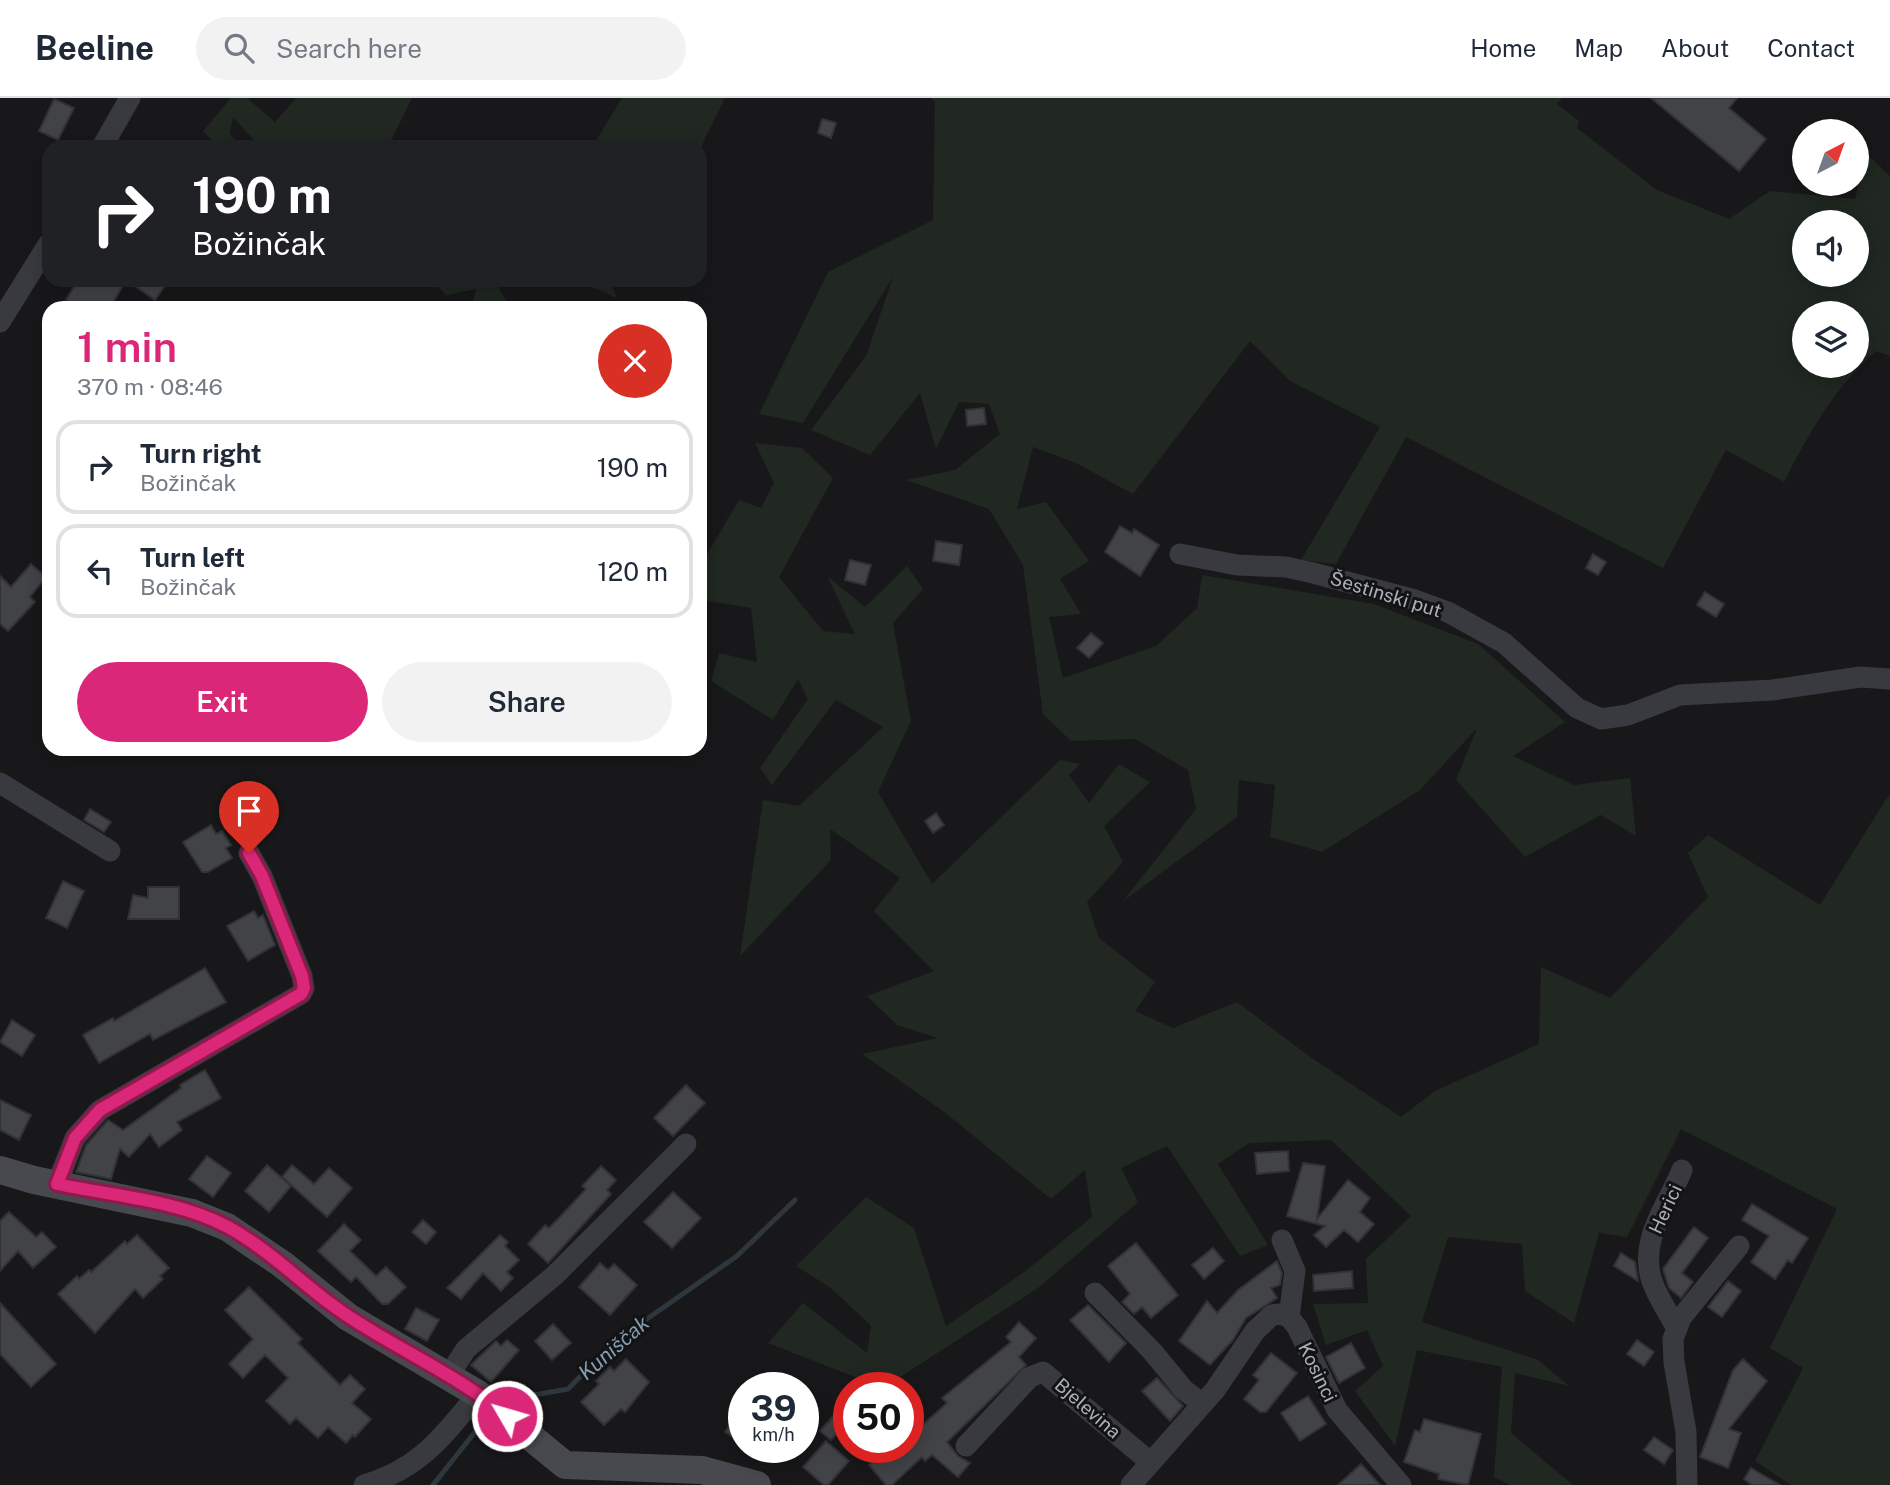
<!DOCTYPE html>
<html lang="en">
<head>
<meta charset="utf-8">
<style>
	:root { --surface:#fff; --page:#f2f2f3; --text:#1f2937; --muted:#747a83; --line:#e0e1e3; --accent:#db2777 }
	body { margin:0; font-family:"Public Sans",sans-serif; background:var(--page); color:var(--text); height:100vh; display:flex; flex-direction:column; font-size:26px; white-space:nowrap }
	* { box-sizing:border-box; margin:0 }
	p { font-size:23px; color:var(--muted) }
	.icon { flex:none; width:38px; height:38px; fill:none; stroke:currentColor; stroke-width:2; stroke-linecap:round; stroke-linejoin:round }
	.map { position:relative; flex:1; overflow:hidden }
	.details { position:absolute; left:42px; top:203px; width:665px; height:455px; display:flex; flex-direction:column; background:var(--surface); border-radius:21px; box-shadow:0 4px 18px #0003 }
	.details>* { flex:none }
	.banner { position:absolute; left:42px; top:42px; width:665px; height:147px; border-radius:21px; box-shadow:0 4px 18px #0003; background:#202124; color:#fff; overflow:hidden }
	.needle { width:46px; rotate:41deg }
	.fabs { position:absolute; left:1792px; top:21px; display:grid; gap:14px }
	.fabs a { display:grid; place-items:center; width:77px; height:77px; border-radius:50%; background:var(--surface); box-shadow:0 4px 18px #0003; font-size:35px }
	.speed { position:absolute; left:728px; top:1274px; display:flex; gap:14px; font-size:35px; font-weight:700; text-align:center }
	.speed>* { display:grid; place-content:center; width:91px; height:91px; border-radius:50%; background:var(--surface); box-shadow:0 4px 18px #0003; line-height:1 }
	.speed small { font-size:18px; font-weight:400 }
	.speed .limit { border:10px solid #d22; background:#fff; color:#111 }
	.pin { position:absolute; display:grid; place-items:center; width:60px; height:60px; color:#fff; margin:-72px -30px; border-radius:50% 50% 50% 0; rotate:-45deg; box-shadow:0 0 7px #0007 }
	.pin .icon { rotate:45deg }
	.me { position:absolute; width:77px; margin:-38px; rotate:308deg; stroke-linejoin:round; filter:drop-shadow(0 0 5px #0008) }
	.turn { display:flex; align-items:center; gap:24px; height:147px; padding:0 35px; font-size:32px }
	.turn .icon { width:91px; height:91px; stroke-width:2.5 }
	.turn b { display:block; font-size:49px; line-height:60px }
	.round { display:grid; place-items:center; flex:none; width:74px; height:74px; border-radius:37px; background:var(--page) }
	.headline { display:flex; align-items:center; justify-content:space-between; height:119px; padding:0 35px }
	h1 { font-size:42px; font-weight:600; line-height:52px; color:var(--accent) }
	.cta { display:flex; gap:14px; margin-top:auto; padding:14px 35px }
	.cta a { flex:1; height:80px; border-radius:42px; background:var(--accent); color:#fff; font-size:28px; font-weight:600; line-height:80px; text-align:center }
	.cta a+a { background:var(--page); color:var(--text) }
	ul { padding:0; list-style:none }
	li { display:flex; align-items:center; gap:21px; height:94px; margin:0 14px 10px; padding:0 21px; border:4px solid var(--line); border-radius:21px }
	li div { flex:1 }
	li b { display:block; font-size:26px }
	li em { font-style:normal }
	header { display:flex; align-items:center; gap:42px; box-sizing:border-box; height:98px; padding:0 35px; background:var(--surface); border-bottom:2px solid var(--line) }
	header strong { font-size:33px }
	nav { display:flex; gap:38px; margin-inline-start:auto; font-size:24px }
	.search { width:490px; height:63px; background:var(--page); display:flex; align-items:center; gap:18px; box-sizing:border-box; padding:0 24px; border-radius:38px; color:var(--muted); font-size:26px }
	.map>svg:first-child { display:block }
	.green { fill:#202821; fill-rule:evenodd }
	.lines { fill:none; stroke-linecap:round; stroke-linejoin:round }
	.stream { stroke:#2e373e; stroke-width:5 }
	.building { fill:#424347; stroke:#323236; stroke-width:2 }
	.street { stroke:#393a3f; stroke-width:21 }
	.secondary { stroke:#47494f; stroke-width:28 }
	.route-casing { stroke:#8e194d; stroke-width:18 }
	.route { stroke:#db2777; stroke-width:12 }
	.labels { text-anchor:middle; stroke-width:6; stroke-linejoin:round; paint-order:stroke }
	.street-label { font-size:19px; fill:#abb0b9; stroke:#131315 }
	.water-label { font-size:21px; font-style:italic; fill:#849db3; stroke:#131315 }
</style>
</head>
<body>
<header>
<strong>Beeline</strong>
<div class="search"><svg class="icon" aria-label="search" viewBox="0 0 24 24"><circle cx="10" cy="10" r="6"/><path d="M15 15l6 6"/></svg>Search here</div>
<nav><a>Home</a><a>Map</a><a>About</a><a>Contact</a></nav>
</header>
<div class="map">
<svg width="1890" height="1387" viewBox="0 0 1890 1387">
	<rect width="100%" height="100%" fill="#18181a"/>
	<path class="green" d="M231,0h16l28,24 21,-24h116l-24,49h-128l-27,-30 -3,17 11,13h-23l-15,-16z
		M622,0h103l-25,51 -108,-2z
		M931,0h631l-5,6 22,17 -2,7 80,62 72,29 41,-28 85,8 12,-45 23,22v180l-14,-5c-42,36 -67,83 -92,131l-58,-32 -63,118 -257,-131 -70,127 -35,-4 79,-133 -90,-46 -40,-40 -117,153 -57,-31 -43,-16 -16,62 29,-7 43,59 -29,18 21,35 -32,3 14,61 93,-32 41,-38 5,-33 172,29 104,40 87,78 -52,34 61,29 56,-7 6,58 -35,-21 -76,42 -69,-77 21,-52 -57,62 -98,62 -52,-15 5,-52 -36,-5 -2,37 -115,85 74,-93 -8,-39 -53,-31 -64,2 -28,-27 -20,-149 -34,-56 -83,-29 49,-10 45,-36 -11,-30 -30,-2 -23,47 -16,-56 -50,62 -59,-25 55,-74 27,-79 -90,146 -44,-9 69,-142 105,-52 2,-118zM1804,124h53v53h-53zM1804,215h53v53h-53z
		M431,182h63l16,28h-39l5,-19 -30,6z
		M575,182h35l7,18z
		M755,345l47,5 31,30 -54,99 44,54 32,3 -28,-58 38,31 42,-41 16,23 -30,34 18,98 -33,71 54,92 128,-124 20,4 -11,11 20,28 30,-39 31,18 -46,44 19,36 -36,40 12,36 56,44 -20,29 38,17 64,-26 72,54 92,61 34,-26 104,-47 2,-77 69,31 98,-101 -20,-44 20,-18 112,70 70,-112v692h-99l-36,-24 48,-93 -33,-20 67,-139 -156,-80 -54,108 -28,-4 -25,90 -49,-32 -3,-47 -74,-7 -26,85 116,38 31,26 -54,-13 -4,60 62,52h-63l-16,-8 8,-110 -85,-17 -22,96 -40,-55 28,-25 -16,-36 -41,15 -13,-41 55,-1 -2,-44 45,-43 -80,-76 -82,3 -31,21 50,81 -28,11 -73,-110 -46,22 17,34 -100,86 -155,100 -115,-45 35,-40 64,50 4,-27 -40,-38 -35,-22 70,-69 48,31 32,98 77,-53 69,-56 -7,-47 -34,29 -108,-88 -81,-57 76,-16 -41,-13 -30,-29 67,-25 -60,-60 26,-33 -70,-49 1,31 -91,96 23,-156 36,6 84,-79 -47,-27 -64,85 -12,-17 48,-69 -10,-20 -25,41 -62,-39 8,-28 38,9 -6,-54 -44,-7 -5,-38 37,-63 22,8 13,-25z"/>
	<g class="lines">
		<path class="stream" d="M506,1306l6,-5 56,-10 39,-40 27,-21 103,-72 58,-56
			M433,1387l42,-53 16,-14"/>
	</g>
	<path class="building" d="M1651,0h86l-8,10 37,31 -27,32z
		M54,1l20,9 -16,32 -19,-9z
		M822,21l14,4 -5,15 -13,-5z
		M78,182h91l-14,20 -29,-20 -16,28h-31l-13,-8z
		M984,310l2,16 -19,2 -1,-16z
		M1120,428l12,7 2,-4 25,16 -19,31 -35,-24z
		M936,443l26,4 -3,20 -26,-4z
		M1593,456l13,8 -8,13 -12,-7z
		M850,462l21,5 -6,20 -20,-5z
		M31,466l15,13 -16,20 5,5 -27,29 -8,-7v-48l11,11z
		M1705,494l19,12 -8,13 -19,-12z
		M1091,535l12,10 -14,15 -12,-10z
		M90,711l21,13 -7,10 -20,-12z
		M936,715l8,12 -11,8 -8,-12z
		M211,727l5,9 6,-3 9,14 -5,3 6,10 -24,14h-6l-19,-30z
		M63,783l21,10 -17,37 -21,-10z
		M148,789h31v32h-51l5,-24 15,3z
		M254,813l4,7 5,-3 12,30 -27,16 -21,-35z
		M205,870l21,34 -73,38 -3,-6 -51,29 -16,-28 30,-17 1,3z
		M12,922l23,15 -13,21 -22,-14z
		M205,972l16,28 -44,24 5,8 -23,17 -9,-13 -21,23 -9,-8 -9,30 -35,-7 10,-27 22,-25 15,10 58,-42 -1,-3z
		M686,987l19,18 -32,33 -19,-18z
		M0,1002l31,15 -12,25 -19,-10z
		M1288,1053l1,20 -32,3 -2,-21z
		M207,1058l24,17 -18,24 -24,-18z
		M1303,1065l22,3 -8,53 31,-39 22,18 -10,14 14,12 -16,18 -14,-12 -18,17 -12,-12 11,-9 -38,-10z
		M267,1067l24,21 -22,26 -24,-21z
		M292,1067l22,19 15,-16 23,20 -25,29 -45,-40z
		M601,1068l15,14 -9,10 4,4 -63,69 -20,-19 17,-19 4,3 9,-9 28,-30 -4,-3z
		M673,1094l28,26 -29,30 -28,-26z
		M1752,1106l56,34 -16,25 -4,-3 -13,19 -24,-17 18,-26 -27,-16z
		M9,1114l27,25 6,-5 14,15 -23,21 -15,-17 -18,20v-50z
		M423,1122l13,12 -10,12 -14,-12z
		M344,1126l17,16 -11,11 26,25 10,-9 20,20 -18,17h-6l-26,-27 -5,5 -33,-31z
		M1694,1129l14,11 -26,35 11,9 -12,16 -12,-10 -6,-19z
		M137,1137l32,33 -9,8 3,3 -20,19 -8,-9 -40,44 -37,-39 19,-18 2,3 10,-9 2,2 34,-31 2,3z
		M500,1137l8,7 -3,4 14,14 -12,12 6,6 -12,13 -18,-18 -22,26 -14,-11z
		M1136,1145l42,52 -27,23 -9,-11 -8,7 -12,-12 8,-8 -22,-28z
		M1213,1150l11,13 -20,18 -12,-14z
		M1621,1155l14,9 3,19 -24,-15z
		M1277,1163l5,12 -2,12 -9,3 6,10 -31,20 -13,22 -23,25 -31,-24 28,-40 10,12 21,-23z
		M600,1165l8,7 6,-6 23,21 -27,30 -31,-28z
		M1352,1173l1,17 -39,3 -1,-16z
		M1728,1183l13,10 -19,26 -14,-10z
		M249,1189l53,52 -4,4 42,42 10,-10 15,14 -13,14 19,16 -16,18 -2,-2 -7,8 -18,-16 -10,11 -22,-20 -6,6 -24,-23 22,-23 -23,-23 -22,23 -14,-14 24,-25 -28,-29z
		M0,1205l56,61 -25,23 -31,-33z
		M1088,1207l38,38 -17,19 -39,-42z
		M416,1210l23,12 -12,21 -22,-12z
		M1019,1224l17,16 -17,19 7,8 -79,77 11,14 12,7 -12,14 -26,-22 -7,6 -3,-4 -30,28h-6l-17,-20 20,-18h19v-9l39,-35 -5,-5 69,-56 -5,-5z
		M553,1226l18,19 -19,17 -17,-19z
		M507,1242l12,10 -28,32 -20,-17 25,-24 5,5z
		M1637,1242l17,12 -10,14 -17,-12z
		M1351,1245l14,25 -26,15 -13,-26z
		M1271,1255l26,20 -31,39h-6l-16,-13 15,-19 -6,-5z
		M626,1261l23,23 -24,30 -4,-3 -17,16 -23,-23 18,-18 -3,-3 14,-14 4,4z
		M1743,1261l24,22 -38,48 12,4 -13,35 -28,-11 33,-87z
		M1157,1280l26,28 -13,15 -28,-30z
		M1308,1298l18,28 -26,17 -19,-28z
		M744,1307v39l-19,-12z
		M835,1316l11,9 -15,17 -11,-9z
		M1424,1321l57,15 -13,51 -30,-6 1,-5 -35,-12 11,-32 5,2z
		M1654,1339l19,13 -9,14 -20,-14z
		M826,1343l23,20 -21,24h-4l-21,-18z
		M1361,1366l19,21h-42z
		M1751,1370l29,17h-28l-8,-6z"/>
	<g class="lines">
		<path class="street" d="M102,49l28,-49
			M0,224l49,-79
			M1180,456l57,11 49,2 27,6 102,27 33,12 56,31 73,65 24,11 27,-4 52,-20 93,-5 87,-13 30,2
			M0,685l110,68
			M57,1086l18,-46 25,-28 201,-116 3,-6 -2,-12 -40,-100 -13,-23
			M1282,1142l13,31 -6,46
			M1095,1195l57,58 32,39 19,14
			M1289,1219l8,10 40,83 64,75
			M1676,1229c-8,-15 -20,-32 -25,-49 -11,-41 17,-73 31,-108
			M449,1277l17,-26 88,-73 132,-132
			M966,1348l64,-69 13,-5 107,90
			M364,1387c56,-16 79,-49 114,-91
			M1131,1387l84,-95 40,-59 17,-16 8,-1 9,3
			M1687,1387l-1,-53 -12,-70 -1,-23 8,-21 58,-72"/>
		<path class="secondary" d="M0,1072l34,10 158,33 35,14 55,37 66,53 130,77 87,71 137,5 55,15"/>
	</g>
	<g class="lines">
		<g class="route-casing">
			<path id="route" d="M249,755l13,23 40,100 2,12 -3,6 -201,116 -25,28 -18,46c56,12 120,16 171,43 49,27 86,70 134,98 48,30 100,54 145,91"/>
		</g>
		<use href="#route" class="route"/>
	</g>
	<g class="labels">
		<g class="street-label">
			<text transform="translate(1386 496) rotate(17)" y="7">Šestinski put</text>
			<text transform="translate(1665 1111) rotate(-65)" y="7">Herici</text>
			<text transform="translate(1318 1274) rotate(64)" y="7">Kosinci</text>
			<text transform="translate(1088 1310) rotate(41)" y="7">Bjelevina</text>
		</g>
		<g class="water-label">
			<text transform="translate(614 1250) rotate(-41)" y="7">Kuniščak</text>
		</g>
	</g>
</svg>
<div class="fabs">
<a><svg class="needle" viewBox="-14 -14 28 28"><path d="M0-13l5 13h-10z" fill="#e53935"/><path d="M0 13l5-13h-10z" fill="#747a83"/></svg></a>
<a><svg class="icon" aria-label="sound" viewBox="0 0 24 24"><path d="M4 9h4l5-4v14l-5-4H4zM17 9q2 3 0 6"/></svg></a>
<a><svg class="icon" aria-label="layers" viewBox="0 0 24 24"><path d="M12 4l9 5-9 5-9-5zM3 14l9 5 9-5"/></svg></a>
</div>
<div class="speed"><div>39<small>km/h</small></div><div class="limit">50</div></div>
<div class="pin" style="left:249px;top:755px;background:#d93025"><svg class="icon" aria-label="arrive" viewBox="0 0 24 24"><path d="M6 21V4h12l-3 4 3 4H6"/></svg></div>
<svg class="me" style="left:507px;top:1318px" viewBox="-20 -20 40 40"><circle r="17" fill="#db2777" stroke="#fff" stroke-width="3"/><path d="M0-11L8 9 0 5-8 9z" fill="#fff"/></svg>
<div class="banner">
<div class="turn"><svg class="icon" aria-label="right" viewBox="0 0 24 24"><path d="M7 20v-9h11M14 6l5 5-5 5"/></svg><div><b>190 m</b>Božinčak</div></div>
</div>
<section class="details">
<div class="headline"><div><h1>1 min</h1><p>370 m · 08:46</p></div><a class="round" style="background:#d93025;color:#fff"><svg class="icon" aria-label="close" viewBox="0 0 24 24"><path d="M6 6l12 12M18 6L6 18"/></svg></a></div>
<ul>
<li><svg class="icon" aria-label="right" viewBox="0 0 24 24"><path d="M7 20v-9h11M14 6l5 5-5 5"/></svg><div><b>Turn right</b><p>Božinčak</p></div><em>190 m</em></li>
<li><svg class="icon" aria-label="left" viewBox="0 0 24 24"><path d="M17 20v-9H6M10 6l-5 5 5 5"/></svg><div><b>Turn left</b><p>Božinčak</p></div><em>120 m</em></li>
</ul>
<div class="cta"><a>Exit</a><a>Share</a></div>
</section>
</div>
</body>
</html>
